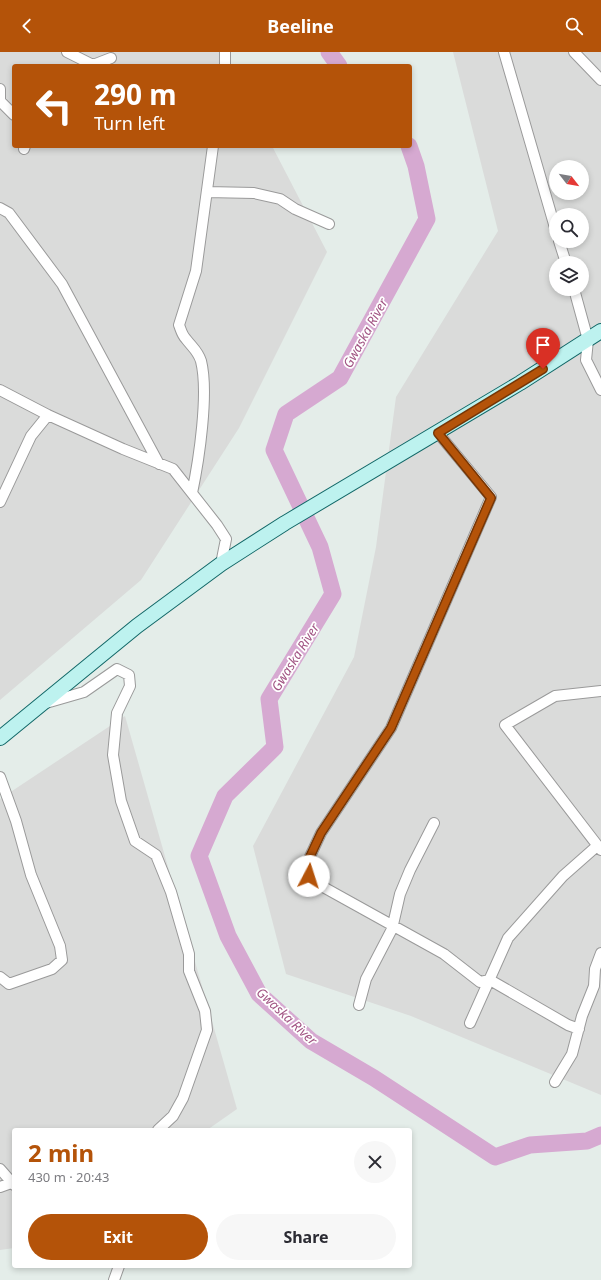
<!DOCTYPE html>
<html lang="en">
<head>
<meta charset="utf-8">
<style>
	:root { --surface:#fff; --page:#f7f7f7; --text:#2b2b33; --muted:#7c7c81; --accent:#b45309 }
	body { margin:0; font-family:"Noto Sans",sans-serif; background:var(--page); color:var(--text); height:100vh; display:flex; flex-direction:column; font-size:15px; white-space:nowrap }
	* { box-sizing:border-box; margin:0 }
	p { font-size:13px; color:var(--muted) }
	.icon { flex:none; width:22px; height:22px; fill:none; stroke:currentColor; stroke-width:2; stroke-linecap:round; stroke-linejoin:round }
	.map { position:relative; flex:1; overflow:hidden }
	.sheet { position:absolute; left:12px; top:1076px; width:400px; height:140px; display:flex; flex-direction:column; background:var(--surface); border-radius:4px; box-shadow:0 2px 6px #0003 }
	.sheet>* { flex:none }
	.guide { position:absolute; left:12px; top:12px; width:400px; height:84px; border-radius:4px; box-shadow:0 2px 6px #0003; background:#b45309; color:#fff; overflow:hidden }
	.needle { width:26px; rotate:121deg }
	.controls { position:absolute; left:549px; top:108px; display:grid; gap:8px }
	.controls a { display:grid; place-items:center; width:40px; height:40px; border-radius:50%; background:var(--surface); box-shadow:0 2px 6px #0003; font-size:20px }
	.pin { position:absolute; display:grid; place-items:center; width:34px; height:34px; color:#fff; margin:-41px -17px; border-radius:50% 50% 50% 0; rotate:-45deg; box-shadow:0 0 4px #0007 }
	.pin .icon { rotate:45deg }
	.me { position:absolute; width:44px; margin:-22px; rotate:5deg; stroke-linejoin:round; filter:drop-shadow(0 0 3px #0008) }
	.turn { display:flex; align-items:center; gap:14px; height:84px; padding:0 16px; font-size:18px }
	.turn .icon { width:52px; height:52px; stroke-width:2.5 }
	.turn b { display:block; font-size:28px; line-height:34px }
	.round { display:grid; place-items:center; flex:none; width:42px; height:42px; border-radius:21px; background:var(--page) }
	.head { display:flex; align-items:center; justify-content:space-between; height:68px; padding:0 16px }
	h1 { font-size:24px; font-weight:700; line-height:30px; color:var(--accent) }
	.cta { display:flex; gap:8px; margin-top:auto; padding:8px 16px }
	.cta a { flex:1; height:46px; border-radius:24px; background:var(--accent); color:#fff; font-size:16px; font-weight:700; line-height:46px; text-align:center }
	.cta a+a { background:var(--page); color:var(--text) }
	header { display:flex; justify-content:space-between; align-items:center; height:52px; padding:0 16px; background:var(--accent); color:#fff; font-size:18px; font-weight:700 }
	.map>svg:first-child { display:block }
	.residential { fill:#dadbda; fill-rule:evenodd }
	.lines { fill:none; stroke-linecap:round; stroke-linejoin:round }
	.river { stroke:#d6a9d1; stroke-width:17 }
	.street-casing { stroke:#9a9a9a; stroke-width:12 }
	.secondary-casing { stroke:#116767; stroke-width:16 }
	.street { stroke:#fff; stroke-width:10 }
	.secondary { stroke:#bdf2ef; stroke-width:14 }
	.route-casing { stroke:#753606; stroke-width:10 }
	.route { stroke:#b45309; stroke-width:7 }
	.labels { text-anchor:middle; stroke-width:3.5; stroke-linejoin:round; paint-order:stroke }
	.water-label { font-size:13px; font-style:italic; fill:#a15483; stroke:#fff }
</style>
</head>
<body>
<header><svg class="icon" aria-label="back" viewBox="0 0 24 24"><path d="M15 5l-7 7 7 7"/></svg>Beeline<svg class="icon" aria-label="search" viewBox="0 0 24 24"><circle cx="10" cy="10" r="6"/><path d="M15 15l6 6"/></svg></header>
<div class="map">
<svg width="601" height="1228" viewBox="0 0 601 1228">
	<rect width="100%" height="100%" fill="#e4ede9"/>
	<path class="residential" d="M0,0h223l8,14h-217v80h258l55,106 -88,176 -98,152 -141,120z
		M453,0h148v1043l-190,-79 -125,-42 -33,-128 101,-189 22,-110 20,-150 102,-166zM556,115h26v26h-26zM556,163h26v26h-26zM556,211h26v26h-26z
		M125,664l112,393 -30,21h-193v118l-14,2v-451z"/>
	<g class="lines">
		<path class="river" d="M329,0l10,14
			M409,94l7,20 11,53 -87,159 -54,36 -12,36 46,97 13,47 -64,105 6,48 -50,49 -26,60 29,80 31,58 52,47 63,37 121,79 35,-12 57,-4 14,-6"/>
		<g class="street-casing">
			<path id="street" d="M67,0l26,13 18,-7
				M504,0l52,179
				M574,0l27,28
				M225,14v-14
				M0,37v12l14,14
				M24,97l1,-3
				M207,140l47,1 26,6 15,10 34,15
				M0,156l9,5 53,71 97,180
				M559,189l7,22
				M574,237l14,51 -2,20 15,30
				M0,338l48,25 75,34 50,20 44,56 9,14 -5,25
				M438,381l53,64 -100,231 -70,105 -14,30 2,13 7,7 128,71 36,28 10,-2 78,45 11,4
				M192,441c7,-33 17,-100 9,-132 -3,-10 -9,-14 -15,-22 -4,-4 -5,-9 -7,-14l17,-54 17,-125
				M0,450l31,-66 17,-21
				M601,639l-46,5 -50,29 96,125
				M46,651l38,-11 33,-23 12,6 1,11 -13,27 -4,42 8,46 14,40 21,14 15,37 18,62v17l16,40 2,19 -24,68 -10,18 -15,14
				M0,725l16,44 15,54 29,71 2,14 -10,9 -43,15 -9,-7
				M359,953l7,-26 26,-50 8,-35 10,-24 24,-47
				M470,971l38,-85 55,-62 34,-30
				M555,1030l17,-28 10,-38 12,-30 1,-17 6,-16
				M0,1117l14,16
				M0,1135l11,-4
				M114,1228l5,-14"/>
		</g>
		<g class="secondary-casing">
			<path id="secondary" d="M0,686l137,-112 84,-62 64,-41 235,-140 81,-52"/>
		</g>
		<use href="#street" class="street"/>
		<use href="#secondary" class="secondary"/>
	</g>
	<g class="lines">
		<g class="route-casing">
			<path id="route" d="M309,824l-2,-13 14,-30 70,-105 100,-230 -53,-65 105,-64"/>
		</g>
		<use href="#route" class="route"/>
	</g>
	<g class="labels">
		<g class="water-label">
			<text transform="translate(365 281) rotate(-61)" y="5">Gwaska River</text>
			<text transform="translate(295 605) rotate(-58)" y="5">Gwaska River</text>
			<text transform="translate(287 964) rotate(43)" y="5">Gwaska River</text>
		</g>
	</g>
</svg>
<div class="controls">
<a><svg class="needle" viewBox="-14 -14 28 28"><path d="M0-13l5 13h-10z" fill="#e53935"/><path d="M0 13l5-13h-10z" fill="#7c7c81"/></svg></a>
<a><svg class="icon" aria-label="search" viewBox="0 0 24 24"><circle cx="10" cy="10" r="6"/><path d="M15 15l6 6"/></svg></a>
<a><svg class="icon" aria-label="layers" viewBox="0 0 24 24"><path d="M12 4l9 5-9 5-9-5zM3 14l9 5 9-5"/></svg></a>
</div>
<div class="pin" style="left:543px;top:317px;background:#d93025"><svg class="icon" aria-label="arrive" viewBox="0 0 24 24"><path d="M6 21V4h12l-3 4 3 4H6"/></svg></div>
<svg class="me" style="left:309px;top:824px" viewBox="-20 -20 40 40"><circle r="19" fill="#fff"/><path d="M0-13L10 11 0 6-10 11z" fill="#b45309"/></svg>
<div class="guide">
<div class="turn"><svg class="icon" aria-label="left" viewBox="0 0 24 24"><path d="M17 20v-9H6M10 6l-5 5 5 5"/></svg><div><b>290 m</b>Turn left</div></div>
</div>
<section class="sheet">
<div class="head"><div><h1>2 min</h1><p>430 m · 20:43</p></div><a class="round"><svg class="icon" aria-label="close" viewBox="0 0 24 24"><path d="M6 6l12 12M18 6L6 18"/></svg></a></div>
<div class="cta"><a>Exit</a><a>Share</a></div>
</section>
</div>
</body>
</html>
